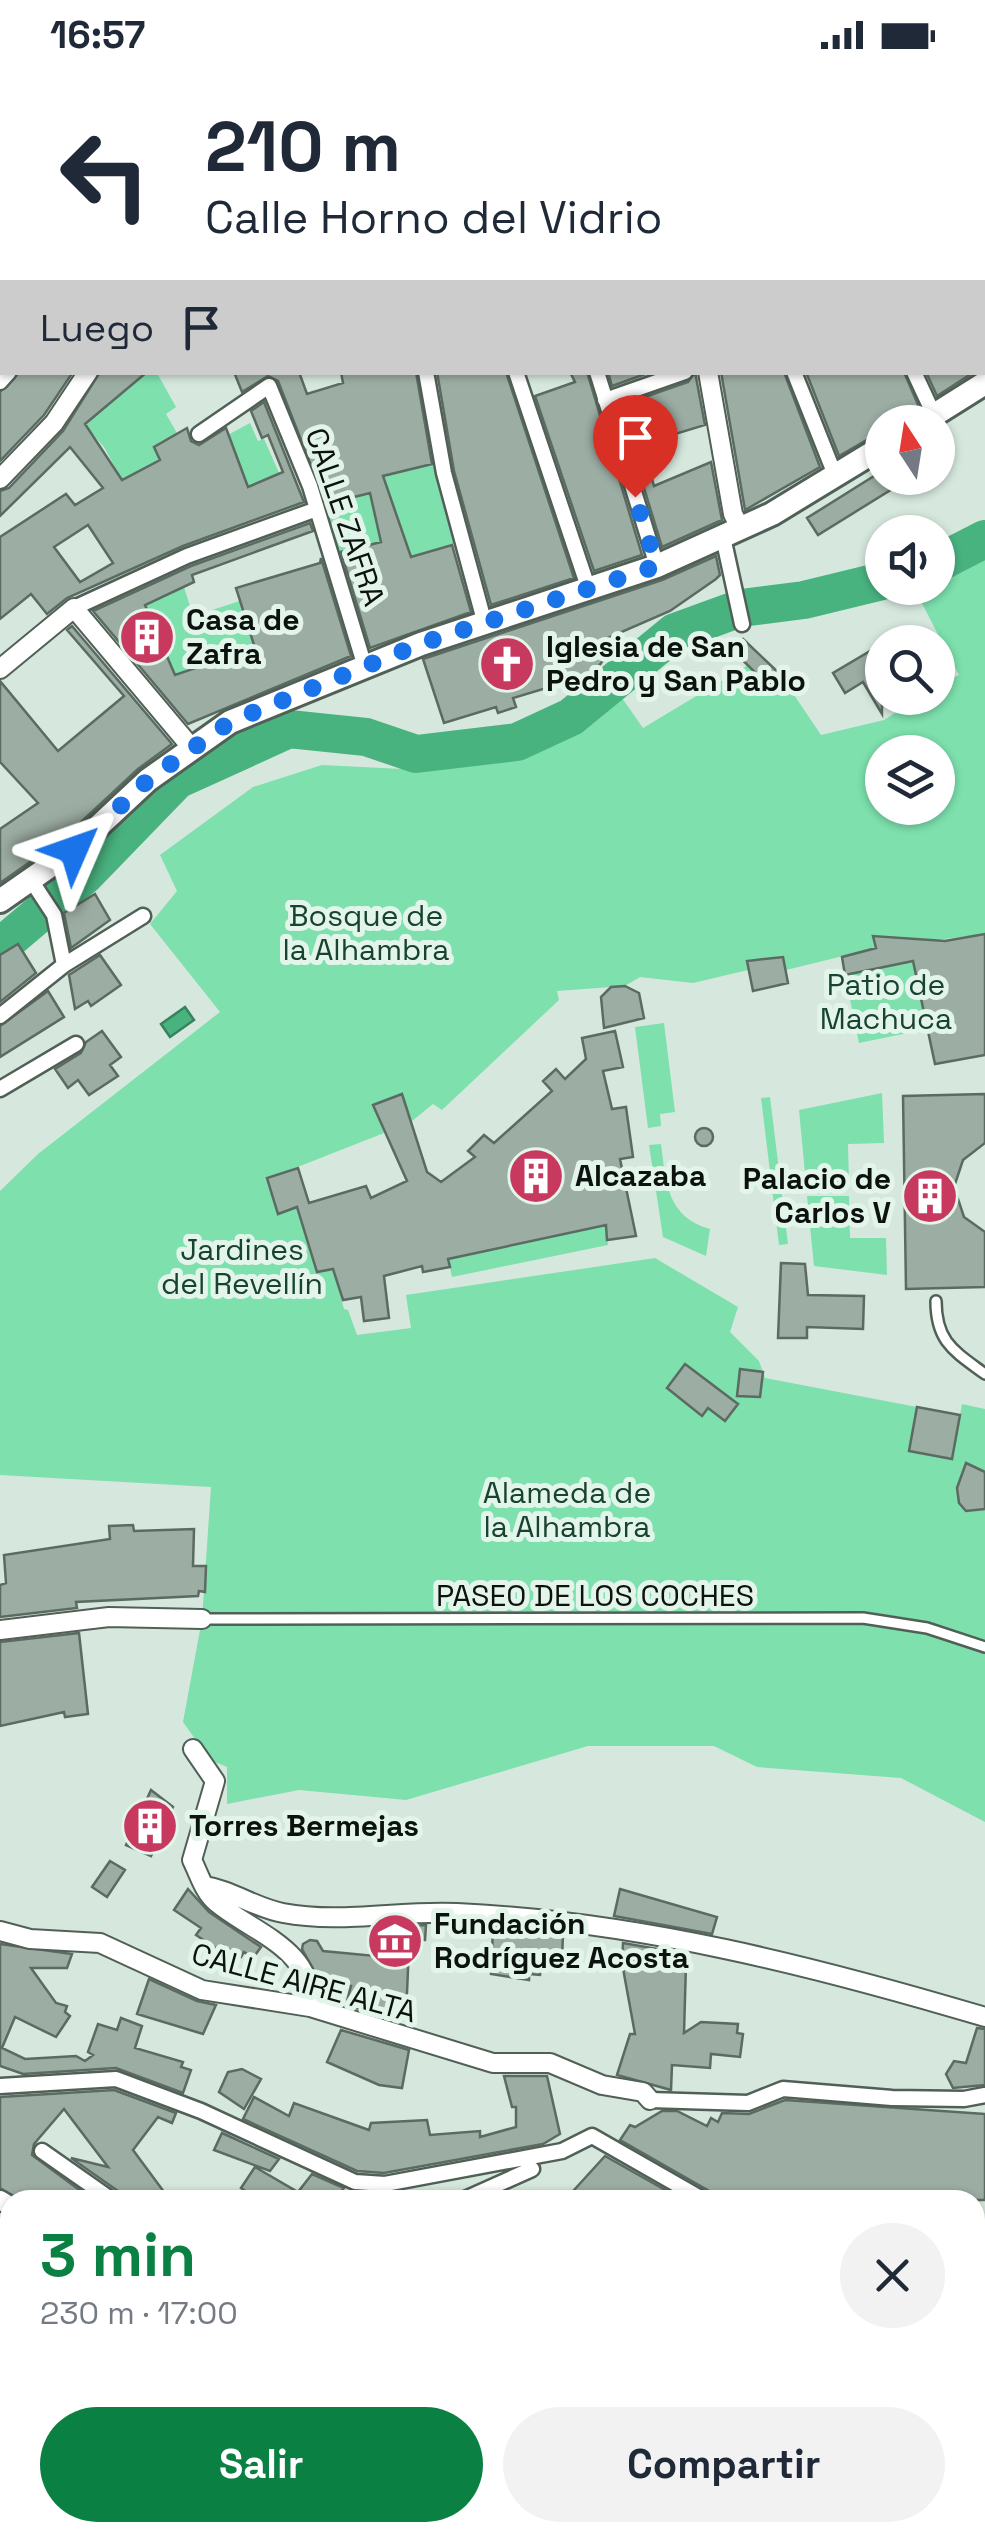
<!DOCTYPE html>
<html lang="es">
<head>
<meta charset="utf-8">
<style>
	:root { --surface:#fff; --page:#f2f2f3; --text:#1f2937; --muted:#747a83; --accent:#0b8043 }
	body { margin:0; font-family:"Space Grotesk",sans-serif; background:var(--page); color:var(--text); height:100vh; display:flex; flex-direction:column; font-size:38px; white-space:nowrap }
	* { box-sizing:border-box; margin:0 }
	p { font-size:32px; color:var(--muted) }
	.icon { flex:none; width:55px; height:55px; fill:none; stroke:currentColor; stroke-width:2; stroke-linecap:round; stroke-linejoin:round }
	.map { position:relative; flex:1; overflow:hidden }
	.side { position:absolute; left:0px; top:2120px; width:985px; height:352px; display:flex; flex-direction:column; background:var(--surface); border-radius:30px 30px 0 0; box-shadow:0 2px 8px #0004 }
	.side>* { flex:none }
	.guide { position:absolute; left:0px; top:0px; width:985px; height:305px; box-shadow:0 2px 8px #0004; background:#fff; color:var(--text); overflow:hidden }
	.needle { width:65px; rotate:348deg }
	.controls { position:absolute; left:865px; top:335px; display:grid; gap:20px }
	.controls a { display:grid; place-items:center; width:90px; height:90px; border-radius:50%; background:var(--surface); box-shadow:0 2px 8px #0004; font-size:50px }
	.pin { position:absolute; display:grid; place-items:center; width:85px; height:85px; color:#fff; margin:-102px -42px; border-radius:50% 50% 50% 0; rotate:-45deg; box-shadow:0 0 10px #0007 }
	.pin .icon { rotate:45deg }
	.me { position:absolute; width:110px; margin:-55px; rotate:47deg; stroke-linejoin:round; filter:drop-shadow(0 0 8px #0008) }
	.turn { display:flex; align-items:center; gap:35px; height:210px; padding:0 40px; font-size:45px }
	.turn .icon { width:130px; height:130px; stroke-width:2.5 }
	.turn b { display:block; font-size:70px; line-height:85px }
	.then { display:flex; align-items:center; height:95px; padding:0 40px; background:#0003; gap:20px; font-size:38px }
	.round { display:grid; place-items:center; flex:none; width:105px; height:105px; border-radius:52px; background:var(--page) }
	.head { display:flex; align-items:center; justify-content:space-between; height:170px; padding:0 40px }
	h1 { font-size:60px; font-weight:800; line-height:75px; color:var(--accent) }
	.button { display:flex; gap:20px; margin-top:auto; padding:20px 40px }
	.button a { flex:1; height:115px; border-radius:60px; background:var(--accent); color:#fff; font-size:40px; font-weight:800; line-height:115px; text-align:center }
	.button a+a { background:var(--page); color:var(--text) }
	.status { display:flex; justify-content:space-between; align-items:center; height:70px; padding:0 50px; background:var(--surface); direction:ltr }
	.status svg { height:28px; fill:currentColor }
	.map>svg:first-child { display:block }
	.built { fill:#c4ddce }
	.green { fill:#7de0ad; fill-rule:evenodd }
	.water { fill:#49b380; stroke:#37835e; stroke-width:2.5 }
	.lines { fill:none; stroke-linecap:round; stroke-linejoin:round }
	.river { stroke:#49b380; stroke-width:38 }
	.building { fill:#9cada3; stroke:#5b6b61; stroke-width:2.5; fill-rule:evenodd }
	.service-casing { stroke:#516057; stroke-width:14 }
	.pedestrian-casing { stroke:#516057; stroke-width:19 }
	.minor-casing { stroke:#516057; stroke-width:22 }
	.tertiary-casing { stroke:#516057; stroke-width:28 }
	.secondary-casing { stroke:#516057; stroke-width:30 }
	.service { stroke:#fff; stroke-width:9 }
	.pedestrian { stroke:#fff; stroke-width:14 }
	.minor { stroke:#fff; stroke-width:18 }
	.tertiary { stroke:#fff; stroke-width:22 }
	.secondary { stroke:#fff; stroke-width:25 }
	.route { stroke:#1a73e8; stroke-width:18; stroke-dasharray:0 32.4 }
	.labels { text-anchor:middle; stroke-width:10; stroke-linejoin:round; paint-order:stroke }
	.street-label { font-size:30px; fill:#0c120e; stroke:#e3f5ea }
	.poi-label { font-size:30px; font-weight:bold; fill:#0c120e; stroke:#e3f5ea; text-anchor:start }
	.park-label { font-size:30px; fill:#18442f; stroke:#e3f5ea }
</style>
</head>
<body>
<div class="status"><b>16:57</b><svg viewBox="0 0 49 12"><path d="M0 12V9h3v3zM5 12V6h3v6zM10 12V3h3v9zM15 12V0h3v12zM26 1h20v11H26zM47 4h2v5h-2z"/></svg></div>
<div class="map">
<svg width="985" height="2471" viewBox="0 0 985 2471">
	<rect width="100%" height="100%" fill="#d6e8dd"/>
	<path class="built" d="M983,2403l2,68h-49l6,-8 33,-1v-47z"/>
	<path class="green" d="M147,303h10l19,34 -10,7 11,19 -23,14 6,13 -38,20 -18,-33 -21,-24 16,-23 7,7z
		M250,353l8,18 6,-2 16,36 -26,39 -30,-77z
		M439,393l19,80 -47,14 -28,-82z
		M370,423l11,49 -46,12 -18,-48z
		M985,486v378l-96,12 -3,-10 -12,2 2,10 -90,22 -3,-13 -36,4 1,9 -55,13 -53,-6 -15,9 -68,5 2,9 -117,110 -9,-6 -21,17 -10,-27 -28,10 10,29 -117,46 11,34 19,-6 20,64 16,-2 11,40 4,1 9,25 54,-7 -5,-33 249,-37 83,49 -8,25 29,29 6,17 152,29 -8,44 43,7 10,-54 23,5v413l-84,-44 -144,-11 -43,-21h-126l-182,54 -107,-10 -72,14v-37l-17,-7 -27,-38 19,-103 9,-132 -211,-12v-284l38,-37 182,-142 -70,-88 27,-33 -17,-36 93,-68 69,-22 100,5 101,-13 99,-59 21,30 105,-63 32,9 41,61 63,-15 34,-22h20v-13l21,-10 -45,-87h24v-11zM882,682h56v56h-56z
		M184,517l9,29 47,-15 15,47 -99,32 9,-27 -20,-48z
		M913,891l14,68 -68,14 -14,-68z
		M664,953l11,89 -15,2 1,12 -13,2 -13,-101z
		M882,1023l2,50 -36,1 1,39 -43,1 -7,-74z
		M770,1027l18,147 -9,1 -18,-147z
		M661,1074c5,39 6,73 49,85l-4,27 -43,-19 -14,-92z
		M807,1126h42l1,42h36l1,37 -73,-9z
		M606,1155l2,20 -156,32 -4,-18z
		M852,2463l7,8h-348l-9,-8z"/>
	<path class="water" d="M185,937l9,13 -24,17 -9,-13z"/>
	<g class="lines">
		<path class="river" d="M938,493l47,-24
			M0,877l85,-72 92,-95 112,-51 77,8 50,17 101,-12 54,-25 104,-85 66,-24 63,-8 78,-19"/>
	</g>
	<path class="building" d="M19,302h54l-29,43 -44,46v-69z
		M100,302h47l-62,52 37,56 38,-20 -6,-13 33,-19 4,13 8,4 27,-17 22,59 35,-15 -15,-37 -6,3 -11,-27 13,-9 40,100 -121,44 -116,52 -20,16 -16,-20 -31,25v-82l66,-43 9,11 28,-17 -33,-41 -70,69v-25l9,-3 54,-57zM88,455l25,38 -33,19 -26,-35z
		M234,302h65l8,22 36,-11 -2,-11h75l16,92 -49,12 28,81 41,-12 19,67 -101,36 -29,-96 40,-10 -11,-49 -44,11 -48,-123 -10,-5 -26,16z
		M437,302h69l68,206 -83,27 -37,-134z
		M570,302h17l55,183 -48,16 -59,-175 40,-14z
		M608,302h43l-39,14z
		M695,302l10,53 -63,19 12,42 57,-24 11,58 -60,27 -43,-141 69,-24z
		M721,302h63l36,95 -75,43z
		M806,302h98l15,35 -23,15h-14v9l-43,25z
		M926,302h48l-37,24z
		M882,401v7h28l-92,57 -11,-17z
		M310,453l3,8 -121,44 2,7 -49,23 30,70 80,-27 -19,-60 84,-25 1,-5 30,98 -163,68 -95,-113 98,-45z
		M716,486l4,19 -4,4 -46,32 -67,29 1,19 -11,15 -80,24 3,9 -18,6 -2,-6 -52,16 -21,-64 239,-79z
		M72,556l100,118 -34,25 -74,69 -64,45v-54l38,-26 -38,-41v-81l58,70 66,-55 -57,-66z
		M743,569l37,35 -17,20 -12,-11 7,-8 -26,-25z
		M882,574v70l-19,-32 -18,11 -12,-20z
		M95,824l15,26 -39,28 -7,-35z
		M985,864v121l-50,9 -22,-103 -68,14 -3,-18 34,-9 -3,-12 72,5z
		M18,874l18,29 -36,29v-47z
		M100,885l21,30 -30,21 -3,-5 -13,8 -6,-34z
		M783,887l5,26 -35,8 -6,-30z
		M625,916l14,7 5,25 -40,10 -3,-31 10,-10z
		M48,921l16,26 -64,40v-31z
		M102,961l19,26 -11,8 8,11 -29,19 -11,-15 -10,8 -13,-19 26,-16 5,-11z
		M615,961l8,36 -20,4 9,38 14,-2 7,50 -13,2 16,77 -29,4 -1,-15 -158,34 2,8 -27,5 -1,-6 -38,10 5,42 -25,3 -3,-24 -18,3 -10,-31 -16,3 -20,-65 -19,7 -11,-36 31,-10 11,35 57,-17 5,12 36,-17 -34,-76 29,-11 25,78 14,10 34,-25 -7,-6 16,-16 10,8 58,-52 -9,-10 13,-12 9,10 21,-20 -4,-21z
		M985,1024v49l-22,17 -9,27 10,30 21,15v55l-79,2 -3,-193z
		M695 1067a9 9 0 1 1 18 0a9 9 0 1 1-18 0Z
		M781,1193l24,1 3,31 56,1 -1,33 -56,-2v11h-29z
		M685,1294l53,40 -13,17 -17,-13 -6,8 -35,-28z
		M740,1299l23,3 -3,25 -23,-1z
		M917,1337l43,8 -8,44 -43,-8z
		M966,1393l19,9v37l-19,2 -7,-8 -2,-15z
		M133,1455l1,6 60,-2 -1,37h13l-1,26 -6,-1 -1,5 -122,6 1,6 -77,9v-32l6,-2 -2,-28 106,-16 -1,-13z
		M79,1563l9,81 -23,3 -1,-5 -64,14v-84z
		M151,1720l22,17 -22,49 -25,-11z
		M110,1791l15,9 -18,27 -15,-10z
		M188,1819l21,23 52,35 -8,11 -9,-6 -3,5 -17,-11 -4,5 -24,-16 5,-7 -27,-18z
		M620,1819l97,28 -5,17 -98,-18z
		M426,1855l-1,15h-6l-1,8 -9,-1 -2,46 -8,28 -53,-16 5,-19 -31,-5 -18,-32 1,-5 7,-4 7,1 6,10 52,5 3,-28z
		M493,1858l70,7 -1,23 -20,-2 -2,19 -11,-1v6l-38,-6z
		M623,1873l35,6 2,17 26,-2 -2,69 17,-11 37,2 -1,9 6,1 -3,23 -29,-3 -1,14 -38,-3 -1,25 -54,-15 13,-41h5l-13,-71z
		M0,1874l72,10 -5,14h-36l25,35 11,3 -2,6 5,4 -14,21 -41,-20 -13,31 23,11 51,-3 9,5 8,-6 -5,-3 10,-28 19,6 4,-12 21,8 -7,22 48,14 -2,5 10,3 -8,23 -67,-25 -93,6 -23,-8z
		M149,1909l48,22 19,4 -13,29 -66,-20z
		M977,1958l8,1v56l-32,3 -7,-14 8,-13 12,2z
		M341,1960l68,20 -7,38 -23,-3 -52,-23z
		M242,1999l19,10 -17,30 -25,-17 9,-20z
		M504,2006h43l13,58 -17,10 -159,29 -27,-2 -114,-52 11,-22 35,19 5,-13 75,27 2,-7 56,-3 3,15 50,-4v6l36,-10v-20h-4z
		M114,2020l62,23 -4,10 -14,-6 -25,33 37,50h-47l-5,-9 -47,-33 37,9 -44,-58 -30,35 -2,11 61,45h-72l-21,-12v-91z
		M785,2030l200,14v86h-271l-5,-9 -89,-51 10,-15 5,2 27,-16h15l30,15 4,-8 7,4 4,-9 27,1z
		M222,2063l11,5 46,21 -9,12 -56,-21z
		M605,2086l78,44h-118z
		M255,2097l43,25 14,-18 32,14 -10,12h-76l-17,-12z"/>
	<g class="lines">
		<g class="service-casing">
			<path id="service" d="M936,1231c0,41 18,50 49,73
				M202,1549l661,-1 64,10 58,19"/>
		</g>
		<g class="pedestrian-casing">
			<path id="pedestrian" d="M51,2l4,-2
				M0,30l2,-2
				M0,229h2
				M982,261l3,5
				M426,302l18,101 41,151
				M516,302l73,218
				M597,302l60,194
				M794,302l41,103
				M914,302l20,43
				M0,312l9,-10
				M605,330l80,-28
				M199,364l70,-48 41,100 55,181
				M723,467l19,87
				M74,538l113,-52 130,-47
				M31,810l23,35 10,50
				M0,946l64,-51 79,-49
				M0,1019l76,-45
				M0,2016l116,-7 85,32 154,71 30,2 177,-33 30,-15 112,64
				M650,2030l98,3 35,-14 109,9 72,1 21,-4
				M42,2081l70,49
				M463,2130l69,-31
				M502,2130h2
				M975,2196l10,5
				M0,2215l10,11
				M975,2274l10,7
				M368,2469l5,-7"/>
		</g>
		<g class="minor-casing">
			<path id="minor" d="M646,0l1,2
				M311,2l4,-2
				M804,2l7,-2
				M0,113l2,-1
				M708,302l25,142 8,15
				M0,409l54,-56 34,-51
				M0,599l74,-61 117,139
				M0,1560l109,-13 93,2
				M193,1679l22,32 -23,79c7,14 12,32 24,42 37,31 99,47 94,105
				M204,1816c28,4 51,22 79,27 57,11 117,-3 174,0 180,8 357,53 528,104
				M0,1861l30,8 70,4 102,47 108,17 183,56h57l52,22 41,7 7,8
				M0,2130l10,6
				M867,2462l4,9
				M15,2471l6,-9
				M471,2471l6,-9"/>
		</g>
		<g class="tertiary-casing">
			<path id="tertiary" d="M923,352l62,-39
				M0,831l73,-51 75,-70 82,-58 191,-78 236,-78 115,-52 110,-67
				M975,2368l10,-15"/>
		</g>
		<g class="secondary-casing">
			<path id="secondary" d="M0,2413l10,9
				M67,2462l11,9
				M343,2462l12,9
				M175,2471l7,-9"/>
		</g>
		<use href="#service" class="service"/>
		<use href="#pedestrian" class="pedestrian"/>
		<use href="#minor" class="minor"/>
		<use href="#tertiary" class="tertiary"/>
		<use href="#secondary" class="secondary"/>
	</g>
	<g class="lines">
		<path class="route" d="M74,780l74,-70 82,-58 190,-78 237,-78 -22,-69"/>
	</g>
	<defs>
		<g id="building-disc" transform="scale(2.875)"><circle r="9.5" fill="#c8395f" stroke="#e3f5ea"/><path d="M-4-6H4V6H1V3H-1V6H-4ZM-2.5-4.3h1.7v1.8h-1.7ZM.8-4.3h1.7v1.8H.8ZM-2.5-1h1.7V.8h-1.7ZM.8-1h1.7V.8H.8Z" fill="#fff"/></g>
		<g id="church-disc" transform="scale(2.875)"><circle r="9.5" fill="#c8395f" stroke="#e3f5ea"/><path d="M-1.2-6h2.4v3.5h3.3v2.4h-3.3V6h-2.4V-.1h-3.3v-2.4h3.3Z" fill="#fff"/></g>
		<g id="museum-disc" transform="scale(2.875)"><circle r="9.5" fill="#c8395f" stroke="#e3f5ea"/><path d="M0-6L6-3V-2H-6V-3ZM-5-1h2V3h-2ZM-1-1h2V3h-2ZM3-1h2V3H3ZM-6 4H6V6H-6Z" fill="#fff"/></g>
	</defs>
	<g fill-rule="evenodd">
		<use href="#building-disc" x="147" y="567"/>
		<use href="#church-disc" x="507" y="594"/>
		<use href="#building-disc" x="536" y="1106"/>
		<use href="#building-disc" x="930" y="1126"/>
		<use href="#building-disc" x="150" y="1756"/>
		<use href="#museum-disc" x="395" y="1871"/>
	</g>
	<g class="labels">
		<g class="street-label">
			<text transform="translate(345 447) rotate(71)" y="10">CALLE ZAFRA</text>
			<text x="595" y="1536">PASEO DE LOS COCHES</text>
			<text transform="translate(304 1913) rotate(15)" y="10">CALLE AIRE ALTA</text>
		</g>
		<g class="poi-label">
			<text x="186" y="560">Casa de<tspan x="186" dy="34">Zafra</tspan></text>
			<text x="546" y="587">Iglesia de San<tspan x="546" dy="34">Pedro y San Pablo</tspan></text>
			<text x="575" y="1116">Alcazaba</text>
			<text x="891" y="1119" text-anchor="end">Palacio de<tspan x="891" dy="34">Carlos V</tspan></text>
			<text x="189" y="1766">Torres Bermejas</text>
			<text x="434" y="1864">Fundación<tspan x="434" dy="34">Rodríguez Acosta</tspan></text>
		</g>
		<g class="park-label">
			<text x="366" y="856">Bosque de<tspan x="366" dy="34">la Alhambra</tspan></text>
			<text x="886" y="925">Patio de<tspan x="886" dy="34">Machuca</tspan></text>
			<text x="242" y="1190">Jardines<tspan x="242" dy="34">del Revellín</tspan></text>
			<text x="567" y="1433">Alameda de<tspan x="567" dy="34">la Alhambra</tspan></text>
		</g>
	</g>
</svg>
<div class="controls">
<a><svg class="needle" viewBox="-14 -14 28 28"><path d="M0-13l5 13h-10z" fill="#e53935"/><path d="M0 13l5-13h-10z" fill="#747a83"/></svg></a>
<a><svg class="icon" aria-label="sound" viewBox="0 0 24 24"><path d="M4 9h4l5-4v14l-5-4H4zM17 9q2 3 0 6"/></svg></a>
<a><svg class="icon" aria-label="search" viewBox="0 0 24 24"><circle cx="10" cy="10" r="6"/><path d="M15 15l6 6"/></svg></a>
<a><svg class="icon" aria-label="layers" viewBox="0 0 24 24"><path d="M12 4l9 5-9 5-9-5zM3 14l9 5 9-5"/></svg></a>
</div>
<div class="pin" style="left:635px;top:427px;background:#d93025"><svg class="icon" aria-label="arrive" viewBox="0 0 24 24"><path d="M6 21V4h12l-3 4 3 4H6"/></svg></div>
<svg class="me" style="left:74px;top:780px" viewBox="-20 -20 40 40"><path d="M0-17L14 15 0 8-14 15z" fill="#1a73e8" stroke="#fff" stroke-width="4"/></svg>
<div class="guide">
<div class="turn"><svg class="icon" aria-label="left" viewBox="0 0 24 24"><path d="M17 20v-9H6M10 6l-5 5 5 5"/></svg><div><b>210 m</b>Calle Horno del Vidrio</div></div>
<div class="then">Luego<svg class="icon" aria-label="arrive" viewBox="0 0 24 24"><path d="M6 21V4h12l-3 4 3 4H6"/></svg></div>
</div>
<section class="side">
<div class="head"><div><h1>3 min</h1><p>230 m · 17:00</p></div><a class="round"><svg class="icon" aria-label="close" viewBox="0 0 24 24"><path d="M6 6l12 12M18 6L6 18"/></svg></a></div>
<div class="button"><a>Salir</a><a>Compartir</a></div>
</section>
</div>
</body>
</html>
